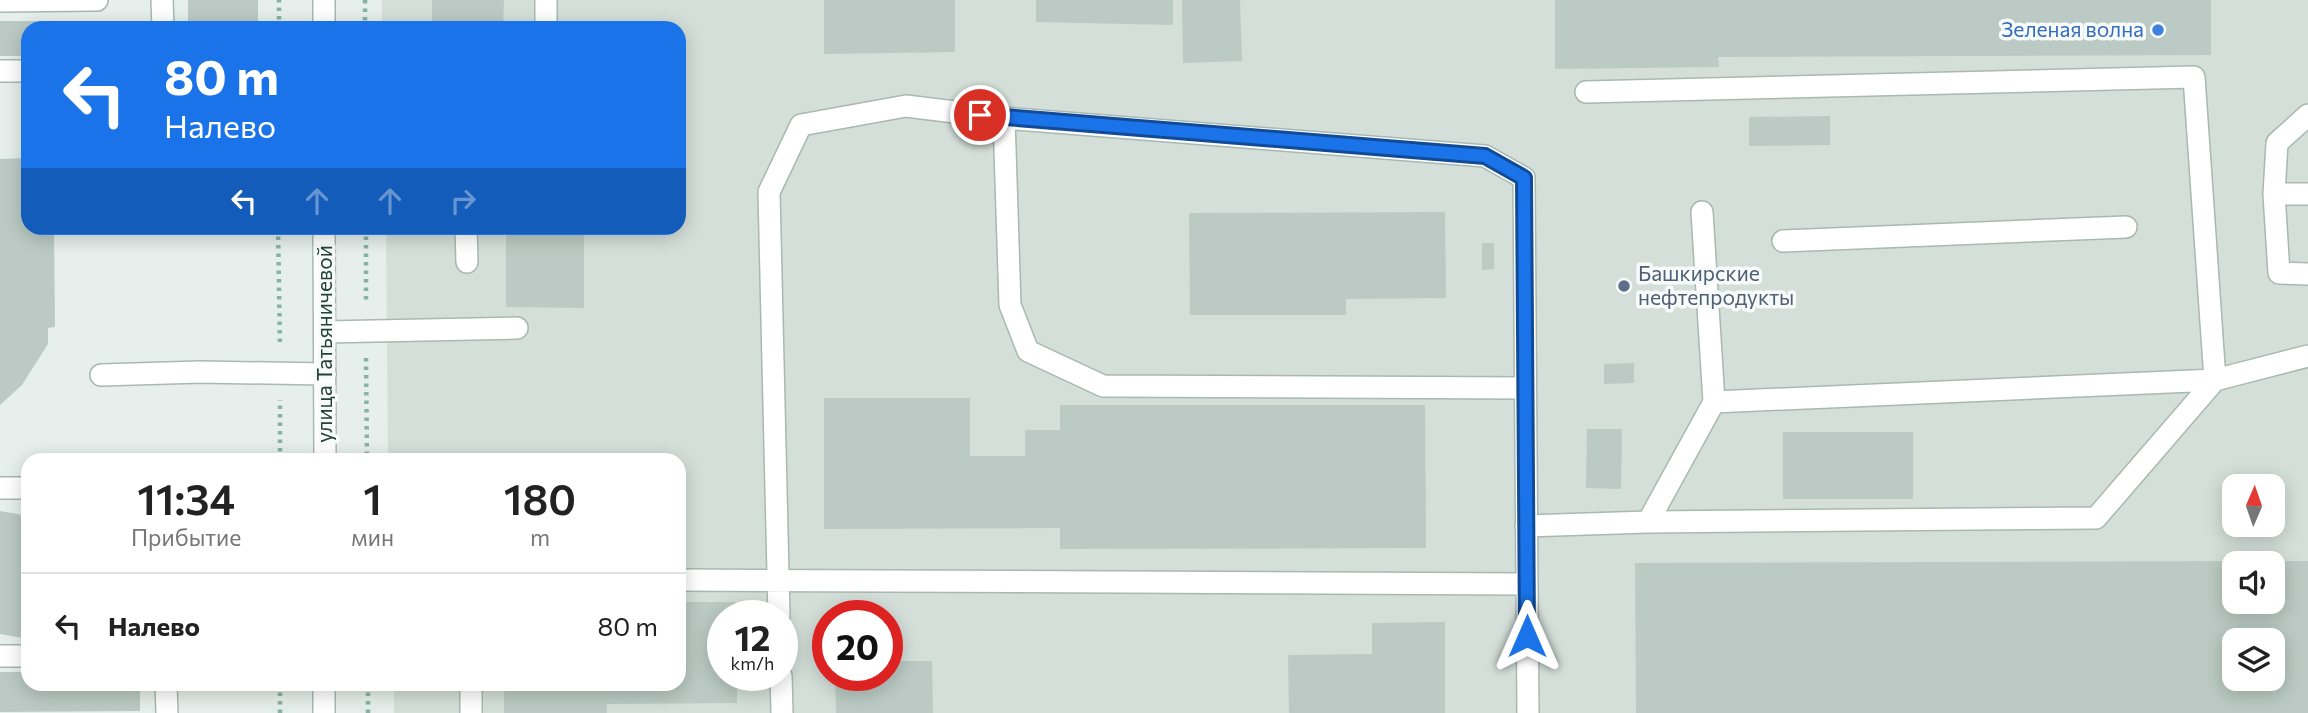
<!DOCTYPE html>
<html lang="ru">
<head>
<meta charset="utf-8">
<style>
	:root { --surface:#fff; --page:#f2f2f2; --text:#222; --muted:#767676; --line:#e0e0e0 }
	body { margin:0; font-family:Commissioner,sans-serif; background:var(--page); color:var(--text); height:100vh; display:flex; flex-direction:column; font-size:26px; white-space:nowrap }
	* { box-sizing:border-box; margin:0 }
	p { font-size:23px; color:var(--muted) }
	.icon { flex:none; width:38px; height:38px; fill:none; stroke:currentColor; stroke-width:2; stroke-linecap:round; stroke-linejoin:round }
	.map { position:relative; flex:1; overflow:hidden }
	.sheet { position:absolute; left:21px; top:453px; width:665px; height:238px; display:flex; flex-direction:column; background:var(--surface); border-radius:21px; box-shadow:0 4px 18px #0003 }
	.sheet>* { flex:none }
	.hud { position:absolute; left:21px; top:21px; width:665px; height:214px; border-radius:21px; box-shadow:0 4px 18px #0003; background:#1a73e8; color:#fff; overflow:hidden }
	.needle { width:46px; rotate:2deg }
	.fabs { position:absolute; left:2222px; top:474px; display:grid; gap:14px }
	.fabs a { display:grid; place-items:center; width:63px; height:63px; border-radius:14px; background:var(--surface); box-shadow:0 4px 18px #0003; font-size:35px }
	.speed { position:absolute; left:707px; top:600px; display:flex; gap:14px; font-size:35px; font-weight:700; text-align:center }
	.speed>* { display:grid; place-content:center; width:91px; height:91px; border-radius:50%; background:var(--surface); box-shadow:0 4px 18px #0003; line-height:1 }
	.speed small { font-size:18px; font-weight:400 }
	.speed .limit { border:10px solid #d22; background:#fff; color:#111 }
	.pin { position:absolute; display:grid; place-items:center; width:60px; height:60px; color:#fff; margin:-30px; border:4px solid #fff; border-radius:50%; box-shadow:0 2px 7px #0007 }
	.me { position:absolute; width:77px; margin:-38px; rotate:0deg; stroke-linejoin:round; filter:drop-shadow(0 0 5px #0008) }
	.turn { display:flex; align-items:center; gap:24px; height:147px; padding:0 28px; font-size:32px }
	.turn .icon { width:91px; height:91px; stroke-width:2.5 }
	.turn b { display:block; font-size:49px; line-height:60px }
	.lanes { display:flex; align-items:center; height:66px; padding:0 28px; background:#0003; justify-content:center; gap:35px; direction:ltr }
	.lanes .off { opacity:.35 }
	.eta { display:flex; justify-content:space-evenly; align-items:center; height:119px; text-align:center }
	.eta b { font-size:42px; font-weight:600; line-height:49px }
	ul { padding:0; list-style:none }
	li { display:flex; align-items:center; gap:21px; height:105px; padding:0 28px; border-top:2px solid var(--line) }
	li div { flex:1 }
	li b { display:block; font-size:26px }
	li em { font-style:normal }
	.map>svg:first-child { display:block }
	.built { fill:#d4dfda; fill-rule:evenodd }
	.building { fill:#bbcac4; fill-rule:evenodd }
	.lines { fill:none; stroke-linecap:round; stroke-linejoin:round }
	.lane-casing { stroke:#a8b8b2; stroke-width:24 }
	.street-casing { stroke:#a8b8b2; stroke-width:24 }
	.path { stroke:#86b3a5; stroke-width:4.5; stroke-dasharray:3.5 5; stroke-linecap:butt }
	.lane { stroke:#fff; stroke-width:21 }
	.street { stroke:#fff; stroke-width:21 }
	.route-casing { stroke:#114b97; stroke-width:18 }
	.route { stroke:#1a73e8; stroke-width:12 }
	.shop-dot { fill:#3f7fe0; stroke:#f7fbf9; stroke-width:2.5 }
	.service-dot { fill:#5c6f8a; stroke:#f7fbf9; stroke-width:2.5 }
	.labels { text-anchor:middle; stroke-width:7; stroke-linejoin:round; paint-order:stroke }
	.shop-label { font-size:21px; fill:#366cbe; stroke:#f7fbf9; text-anchor:end }
	.service-label { font-size:21px; fill:#4e5e75; stroke:#f7fbf9; text-anchor:start }
	.street-label { font-size:21px; fill:#24423a; stroke:#f7fbf9 }
</style>
</head>
<body>
<div class="map">
<svg width="2308" height="713" viewBox="0 0 2308 713">
	<rect width="100%" height="100%" fill="#e6efeb"/>
	<path class="built" d="M382,0h1926v713h-1914v-29h285v-224h-291l-2,-232h293v-200h-297zM2235,486h38v39h-38zM2235,564h38v38h-38zM723,616h59v60h-59zM828,616h59v60h-59zM2235,640h38v39h-38z"/>
	<path class="building" d="M188,0h70v28h-70z
		M432,0h72l-1,28h-71z
		M824,0h131v52l-131,2z
		M1036,0h137v25l-137,-3z
		M1182,0h58l2,61 -59,2z
		M1555,0h656v55l-493,2 1,10 -164,2z
		M0,21h42v7h-14v28h-28z
		M1830,116v29l-81,1v-29z
		M28,158v70h26l1,99 -7,1v16l-26,41 -22,20v-246z
		M1445,212l1,86 -100,1v16h-156l-1,-102z
		M506,228h78v80l-78,-1z
		M1482,243h12v26l-12,1z
		M1634,363v20l-30,1v-20z
		M824,398h146v58h55v-26h35v-25h365l1,143 -366,1v-21l-236,1z
		M1587,429h35l-1,60 -35,-1z
		M1783,432h130v67h-130z
		M0,511l28,5v123l-28,-5z
		M2235,561v41h38v-41h35v152h-672l-1,-150zM2235,640h38v39h-38z
		M679,602h57v14h-13v60h14v27l-130,1v9h-103v-29h175z
		M1445,622v91h-156l-1,-58 84,-1v-31z
		M887,661h45l1,52h-97l-1,-37h52z
		M0,672h28v12h112v27l-140,1z"/>
	<g class="lines">
		<g class="lane-casing">
			<path id="lane" d="M162,0l1,28
				M546,0v28
				M0,1l97,-1
				M0,71h28
				M2308,115l-31,28 -3,51 5,79 29,1
				M1004,118l6,187 18,46 75,35 422,2
				M2274,194h34
				M1702,212l12,190 501,-22 93,-24
				M466,228l1,34
				M1783,241l343,-14
				M325,332l192,-4
				M101,375l99,-3 125,2
				M0,488h28
				M1648,522l66,-120
				M1526,526l122,-4 448,-4 119,-138 -21,-303 -608,15
				M679,580l848,4 1,129
				M779,616l-10,-424 32,-67 105,-19 98,12 481,38 39,22 3,406
				M0,656h28
				M781,676l1,37
				M166,684l1,29
				M471,684v29"/>
		</g>
		<g class="street-casing">
			<path id="street" d="M324,0v28
				M324,228l1,232
				M324,713v-29"/>
		</g>
		<path class="path" d="M365,0v28
			M279,28v-28
			M278,228l2,118
			M366,228v76
			M366,358l1,102
			M280,460v-60
			M368,684v29
			M280,713v-29"/>
		<use href="#lane" class="lane"/>
		<use href="#street" class="street"/>
	</g>
	<g class="lines">
		<g class="route-casing">
			<path id="route" d="M980,115l505,41 39,22 3,458"/>
		</g>
		<use href="#route" class="route"/>
	</g>
	<circle class="shop-dot" cx="2158" cy="30" r="7"/>
	<circle class="service-dot" cx="1624" cy="286" r="7"/>
	<g class="labels">
		<g class="shop-label">
			<text x="2144" y="37">Зеленая волна</text>
		</g>
		<g class="service-label">
			<text x="1638" y="281">Башкирские<tspan x="1638" dy="24">нефтепродукты</tspan></text>
		</g>
		<g class="street-label">
			<text transform="translate(325 344) rotate(-90)" y="7">улица Татьяничевой</text>
		</g>
	</g>
</svg>
<div class="fabs">
<a><svg class="needle" viewBox="-14 -14 28 28"><path d="M0-13l5 13h-10z" fill="#e53935"/><path d="M0 13l5-13h-10z" fill="#767676"/></svg></a>
<a><svg class="icon" aria-label="sound" viewBox="0 0 24 24"><path d="M4 9h4l5-4v14l-5-4H4zM17 9q2 3 0 6"/></svg></a>
<a><svg class="icon" aria-label="layers" viewBox="0 0 24 24"><path d="M12 4l9 5-9 5-9-5zM3 14l9 5 9-5"/></svg></a>
</div>
<div class="speed"><div>12<small>km/h</small></div><div class="limit">20</div></div>
<div class="pin" style="left:980px;top:115px;background:#d93025"><svg class="icon" aria-label="arrive" viewBox="0 0 24 24"><path d="M6 21V4h12l-3 4 3 4H6"/></svg></div>
<svg class="me" style="left:1527px;top:636px" viewBox="-20 -20 40 40"><path d="M0-17L14 15 0 8-14 15z" fill="#1a73e8" stroke="#fff" stroke-width="4"/></svg>
<div class="hud">
<div class="turn"><svg class="icon" aria-label="left" viewBox="0 0 24 24"><path d="M17 20v-9H6M10 6l-5 5 5 5"/></svg><div><b>80 m</b>Налево</div></div>
<div class="lanes"><svg class="icon" aria-label="left" viewBox="0 0 24 24"><path d="M17 20v-9H6M10 6l-5 5 5 5"/></svg><svg class="icon off" aria-label="ahead" viewBox="0 0 24 24"><path d="M12 20V5M6 11l6-6 6 6"/></svg><svg class="icon off" aria-label="ahead" viewBox="0 0 24 24"><path d="M12 20V5M6 11l6-6 6 6"/></svg><svg class="icon off" aria-label="right" viewBox="0 0 24 24"><path d="M7 20v-9h11M14 6l5 5-5 5"/></svg></div>
</div>
<section class="sheet">
<div class="eta">
<div><b>11:34</b><p>Прибытие</p></div>
<div><b>1</b><p>мин</p></div>
<div><b>180</b><p>m</p></div>
</div>
<ul>
<li><svg class="icon" aria-label="left" viewBox="0 0 24 24"><path d="M17 20v-9H6M10 6l-5 5 5 5"/></svg><div><b>Налево</b></div><em>80 m</em></li>
</ul>
</section>
</div>
</body>
</html>
